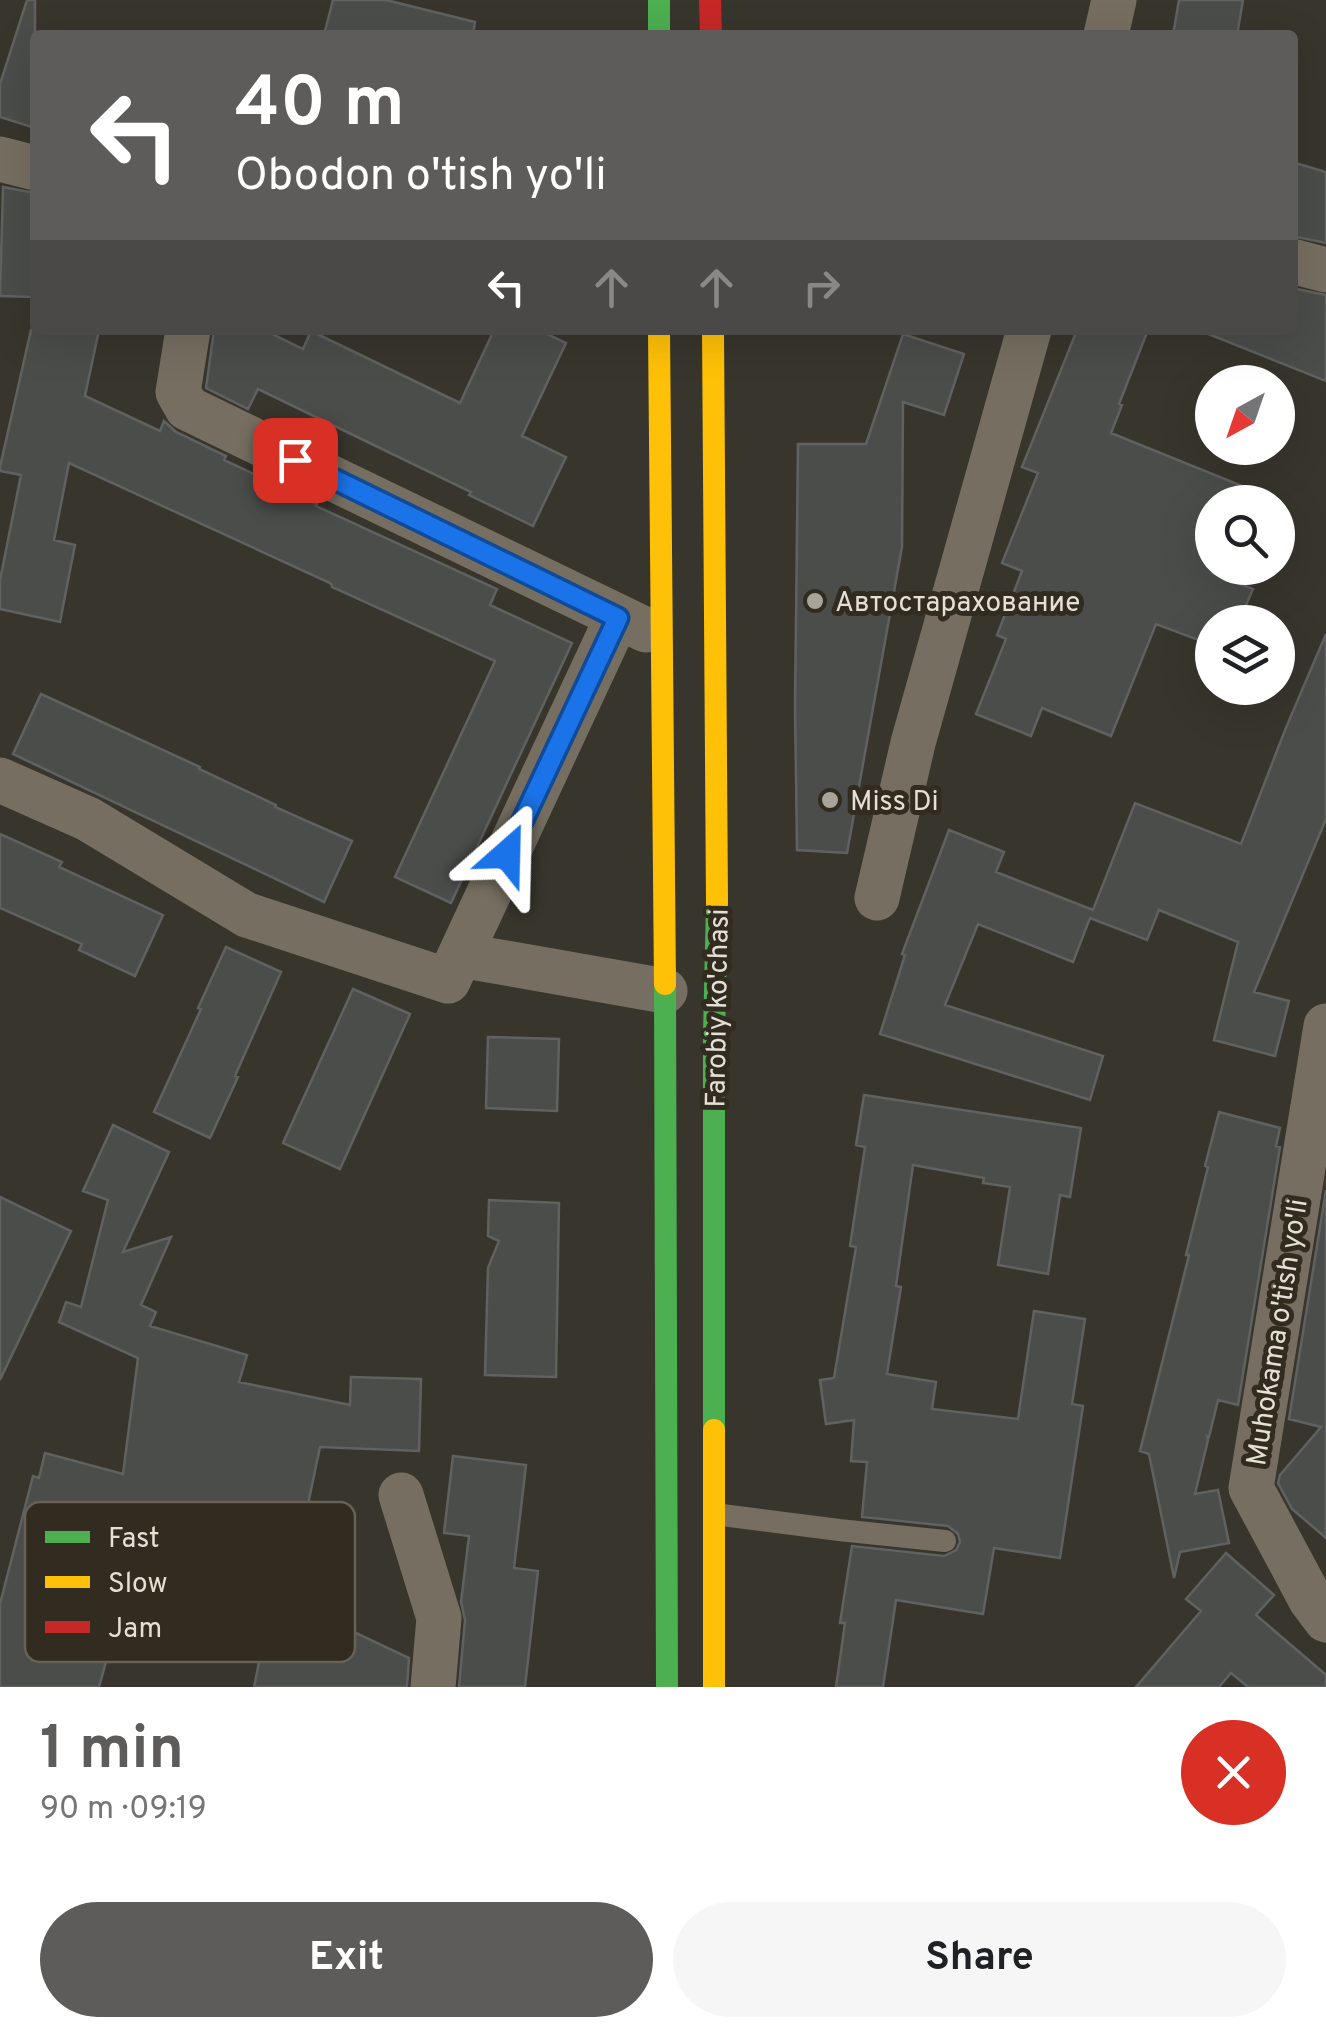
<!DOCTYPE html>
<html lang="en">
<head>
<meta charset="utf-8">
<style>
	:root { --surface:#fff; --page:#f6f6f6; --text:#202124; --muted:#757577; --accent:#5d5c5a }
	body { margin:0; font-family:Overpass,sans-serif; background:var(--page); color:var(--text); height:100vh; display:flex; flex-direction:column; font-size:38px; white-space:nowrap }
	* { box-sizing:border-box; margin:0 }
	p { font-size:32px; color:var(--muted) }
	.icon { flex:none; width:55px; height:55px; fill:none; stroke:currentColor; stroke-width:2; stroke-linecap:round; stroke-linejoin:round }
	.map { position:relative; height:1687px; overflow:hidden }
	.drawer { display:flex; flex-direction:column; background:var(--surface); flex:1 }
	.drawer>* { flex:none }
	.top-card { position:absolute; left:30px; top:30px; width:1268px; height:305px; border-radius:10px; box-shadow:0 10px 40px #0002; background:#5d5c5a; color:#fff; overflow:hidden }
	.needle { width:65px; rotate:220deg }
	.fabs { position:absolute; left:1195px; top:365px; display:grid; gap:20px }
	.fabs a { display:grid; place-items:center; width:100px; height:100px; border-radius:50%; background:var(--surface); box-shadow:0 10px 40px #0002; font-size:50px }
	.pin { position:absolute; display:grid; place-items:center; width:85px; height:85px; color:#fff; margin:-42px; border-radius:20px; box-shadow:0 5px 15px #0006 }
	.me { position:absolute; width:110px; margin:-55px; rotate:25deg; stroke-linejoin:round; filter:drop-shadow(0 0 8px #0008) }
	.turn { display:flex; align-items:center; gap:35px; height:210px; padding:0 40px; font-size:45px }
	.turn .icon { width:130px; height:130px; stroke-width:2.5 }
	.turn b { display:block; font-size:70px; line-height:85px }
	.lanes { display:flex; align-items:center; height:95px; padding:0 40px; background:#0003; justify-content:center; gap:50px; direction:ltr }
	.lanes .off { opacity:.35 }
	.round { display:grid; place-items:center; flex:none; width:105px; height:105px; border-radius:52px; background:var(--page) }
	.headline { display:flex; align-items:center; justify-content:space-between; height:170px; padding:0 40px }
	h1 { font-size:60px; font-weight:700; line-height:75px; color:var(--accent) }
	.primary-button { display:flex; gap:20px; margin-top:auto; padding:20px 40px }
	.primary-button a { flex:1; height:115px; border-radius:60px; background:var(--accent); color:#fff; font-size:40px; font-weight:700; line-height:115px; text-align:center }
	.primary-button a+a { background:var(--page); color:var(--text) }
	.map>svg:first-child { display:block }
	.building { fill:#4b4d4b; stroke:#5f6260; stroke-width:2.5 }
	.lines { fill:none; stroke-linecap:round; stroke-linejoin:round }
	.lane { stroke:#766f61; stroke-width:22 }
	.street { stroke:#766f61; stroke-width:45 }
	.fast { stroke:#4caf50; stroke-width:22 }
	.slow { stroke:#ffc107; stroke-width:22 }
	.jam { stroke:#c62828; stroke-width:22 }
	.route-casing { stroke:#114b97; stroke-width:25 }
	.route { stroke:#1a73e8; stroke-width:18 }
	.poi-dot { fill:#a8a49c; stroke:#322b1f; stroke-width:4 }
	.labels { text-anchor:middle; stroke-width:10; stroke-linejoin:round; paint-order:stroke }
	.poi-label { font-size:28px; fill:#e4e0d8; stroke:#322b1f; text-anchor:start }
	.street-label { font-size:28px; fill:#e4e0d8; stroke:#322b1f }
	.key { fill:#322b1f; stroke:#676156; stroke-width:2.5 }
	.key-label { font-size:28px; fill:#e4e0d8 }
</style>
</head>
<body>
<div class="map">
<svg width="1326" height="1687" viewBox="0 0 1326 1687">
	<rect width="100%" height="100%" fill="#38352d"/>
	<path class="building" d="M27,0h8v128l-35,-11v-33z
		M333,0h53l89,22 -2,13h-149z
		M1179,0h64l-6,35h-64z
		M1292,162l34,10v71l-34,-7z
		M3,187l32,6v104l-35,-1z
		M1292,288l34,7v86l-125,-50 91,-1z
		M31,330h68l-14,66 75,35 4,-10 12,11 50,24 -2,4 93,44 -1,2 181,83 -7,16 82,38 -121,260 -56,-26 100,-216 -163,-74v-2l-2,-2 -261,-120 -15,77 21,5 -15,77 -60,-13v-29l21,-105 -21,-4v-4z
		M214,330h50l39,19 8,-18 149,72 34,-73h45l27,13 -44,93 44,21 -33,69 -64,-31 2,-3 -213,-103 -10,20 -42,-21z
		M1077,330h71l-29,74 3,1 -11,28 168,68 -67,1v71l41,16 -14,33h-27v23l-56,-21 -45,112 -69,-28 -11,28 -55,-22 30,-75 -9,-4 25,-64 -20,-8 36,-90 -16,-6z
		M903,334l61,20 -20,61 -41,-13 -1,145 -55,306 -50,-3 -2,-144 3,-262h68z
		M1326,634v185l-72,173 35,9 -14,55 -61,-16 24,-98 -79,-32 -12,30 -57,-22 -17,44 -95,-38 -33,81 158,51 -13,44 -210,-66 25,-79 -3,-1 47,-124 55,22 -8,20 97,38 42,-107 106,41 44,-114z
		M41,694l159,73 -1,2 77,36 -1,2 77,34 -28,61 -311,-148z
		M0,834l62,28 -3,5 104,48 -28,61 -56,-26 3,-6 -82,-36z
		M226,947l55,25 -46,104 3,1 -28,61 -56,-26 47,-103 -3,-1z
		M353,989l57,25 -70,155 -57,-26z
		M488,1037l71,2 -2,72 -71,-3z
		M864,1095l217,33 -11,69 -10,-2 -12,79 -50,-9 12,-78 -27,-4 1,-5 -71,-13 -17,121 5,1 -14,87 49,8 -4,27 86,10 16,-108 51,8 -13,85 11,2 -23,152 -66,-10 -11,66 -87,-14 -13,87h-47l9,-64h-5l12,-77 92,10 12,-6 4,-8 -2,-8 -10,-8 -86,-9 5,-55 -16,-1 3,-41 -28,4 -6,-44 14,-2 22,-131 -6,-1 15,-99 -9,-2z
		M1219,1112l61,16 -4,18 4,1 -42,258 -20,-5 -9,37 -2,-1 1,4 -13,54 23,-4 11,53 -49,9 -6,26 -25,-124 -9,-3 49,-196h-3l22,-88 -3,-1z
		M113,1125l56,27 -46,100 48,-15 -30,68 15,7 -6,14 97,29 -8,27 111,23 1,-28 70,2 -2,72 -99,-4 -14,67 38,1 -3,111 68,32 -2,29h-153l17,-85 2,-63 -65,-9 -11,40 -61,-16 -37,133h-99v-83l33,-128 6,2 6,-25 78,21 15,-116 -79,-36 7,-20 15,5 27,-107 -25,-9z
		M1326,1190v348l-34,-29 -14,-26 2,-8 41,-48 -32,-8z
		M0,1197l71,34 -71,149z
		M489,1200l70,3 -3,174 -71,-2 3,-107 11,-27 -11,-5z
		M453,1456l73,9 -12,103 24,3 -13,116h-66l6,-67 -4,-18 8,-66 -25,-3z
		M1226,1553l48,42 -18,20 70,60v12h-78l-17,-14 -12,14h-83l65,-76 -15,-12z"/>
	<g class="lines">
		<path class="lane" d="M714,1514l125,16 106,11"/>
		<path class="street" d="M1106,35l8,-35
			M0,159l35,9
			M1292,261l34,9
			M188,330l-10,62 9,16 459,222
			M0,780l88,39 159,96 201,66 169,-363
			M877,898l36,-155 116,-413
			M460,955l205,36
			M1326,1026l-75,462 60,112 15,20
			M401,1495l38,123 -6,69"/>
		<path class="fast" d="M659,0v35
			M665,984l2,703
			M714,1430v-395l3,-132"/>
		<path class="slow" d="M659,330l6,654
			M713,330l4,573
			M714,1430v257"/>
		<path class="jam" d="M710,0l1,35"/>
	</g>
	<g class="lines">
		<g class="route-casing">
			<path id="route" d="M295,460l323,158 -111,236"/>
		</g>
		<use href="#route" class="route"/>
	</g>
	<g class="poi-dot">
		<circle cx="815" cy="601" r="10"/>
		<circle cx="830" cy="800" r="10"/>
	</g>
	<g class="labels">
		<g class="poi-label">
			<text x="835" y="611">Автостарахование</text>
			<text x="850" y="810">Miss Di</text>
		</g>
		<g class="street-label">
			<text transform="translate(716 1008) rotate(-89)" y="10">Farobiy ko'chasi</text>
			<text transform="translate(1276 1332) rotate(-81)" y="10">Muhokama o'tish yo'li</text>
		</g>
	</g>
	<rect x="25" y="1502" width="330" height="160" rx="15" class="key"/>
	<rect x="45" y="1531" width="45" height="12" fill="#4caf50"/>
	<rect x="45" y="1576" width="45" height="12" fill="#ffc107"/>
	<rect x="45" y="1621" width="45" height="12" fill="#c62828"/>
	<g class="key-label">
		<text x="108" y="1547">Fast</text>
		<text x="108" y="1592">Slow</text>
		<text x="108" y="1637">Jam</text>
	</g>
</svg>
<div class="fabs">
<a><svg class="needle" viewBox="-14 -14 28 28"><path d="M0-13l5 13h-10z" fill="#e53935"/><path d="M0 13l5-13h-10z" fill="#757577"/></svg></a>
<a><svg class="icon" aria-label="search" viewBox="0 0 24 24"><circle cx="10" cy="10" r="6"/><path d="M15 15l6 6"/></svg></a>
<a><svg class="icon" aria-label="layers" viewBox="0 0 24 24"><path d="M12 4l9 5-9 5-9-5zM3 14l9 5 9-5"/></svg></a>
</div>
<div class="pin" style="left:295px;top:460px;background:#d93025"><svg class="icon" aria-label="arrive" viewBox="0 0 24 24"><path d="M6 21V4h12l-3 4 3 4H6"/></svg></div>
<svg class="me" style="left:507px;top:854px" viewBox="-20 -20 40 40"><path d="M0-17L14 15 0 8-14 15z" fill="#1a73e8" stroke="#fff" stroke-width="4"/></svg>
<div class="top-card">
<div class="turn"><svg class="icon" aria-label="left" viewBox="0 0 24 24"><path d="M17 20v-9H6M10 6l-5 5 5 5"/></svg><div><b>40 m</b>Obodon o'tish yo'li</div></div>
<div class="lanes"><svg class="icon" aria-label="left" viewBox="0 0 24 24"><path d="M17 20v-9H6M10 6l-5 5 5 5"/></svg><svg class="icon off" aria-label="ahead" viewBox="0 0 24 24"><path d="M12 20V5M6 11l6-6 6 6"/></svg><svg class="icon off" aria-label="ahead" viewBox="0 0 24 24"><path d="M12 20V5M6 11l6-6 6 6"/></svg><svg class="icon off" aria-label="right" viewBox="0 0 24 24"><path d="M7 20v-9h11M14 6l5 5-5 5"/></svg></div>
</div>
</div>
<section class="drawer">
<div class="headline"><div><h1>1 min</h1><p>90 m · 09:19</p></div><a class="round" style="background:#d93025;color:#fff"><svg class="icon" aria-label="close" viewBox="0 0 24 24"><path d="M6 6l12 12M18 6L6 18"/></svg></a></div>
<div class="primary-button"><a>Exit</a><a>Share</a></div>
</section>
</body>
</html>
